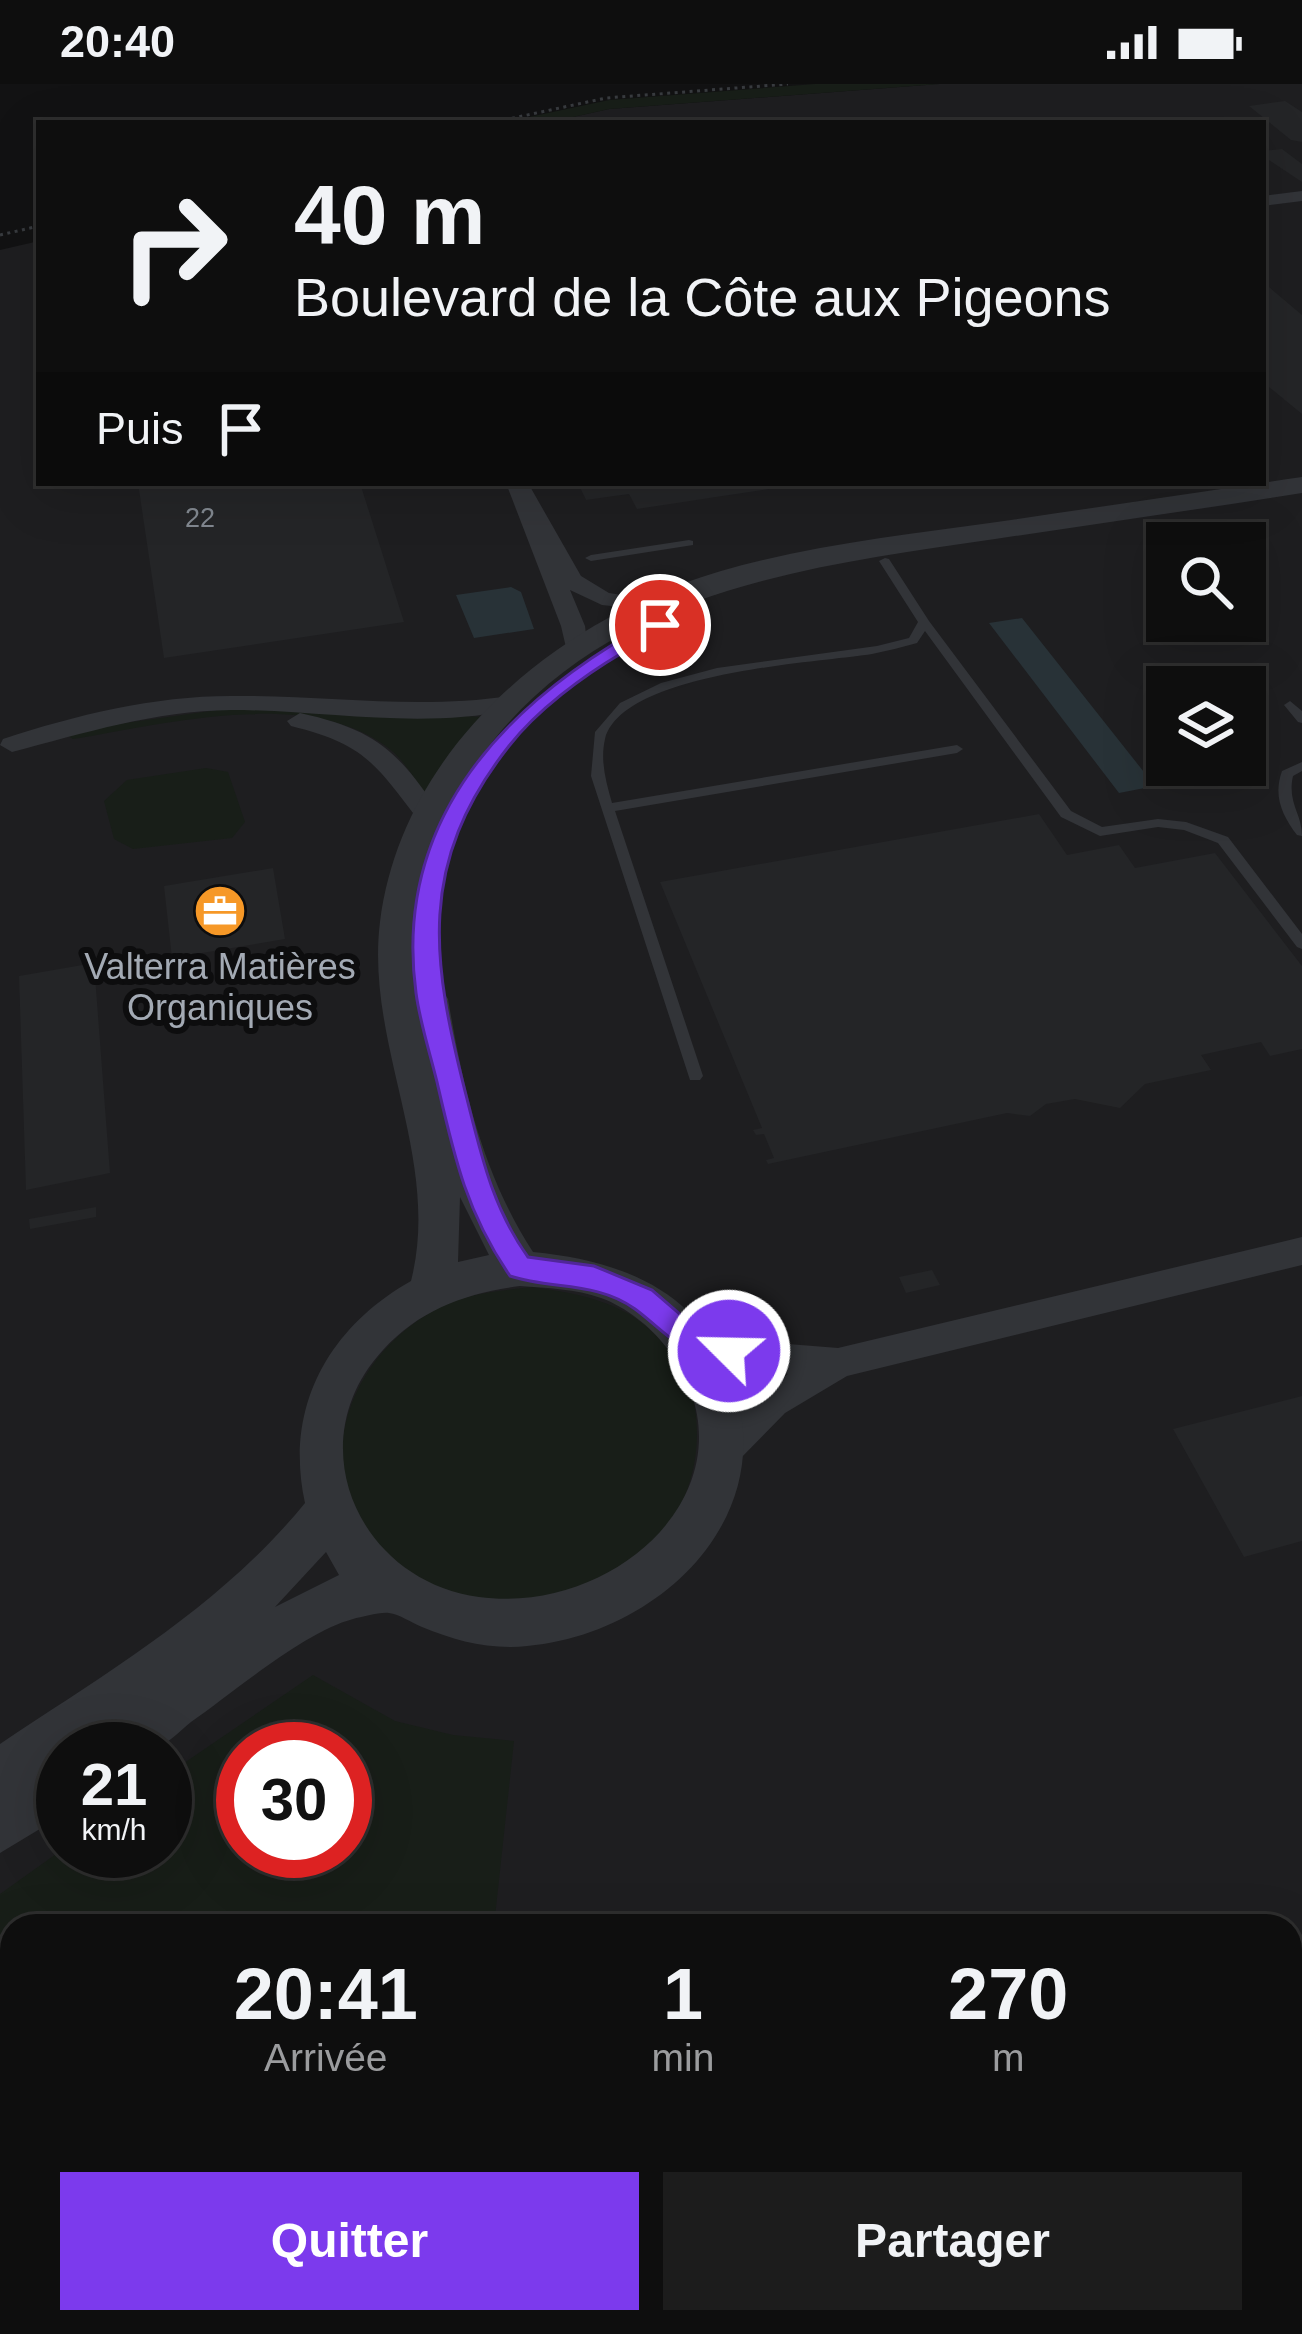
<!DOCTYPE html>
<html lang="fr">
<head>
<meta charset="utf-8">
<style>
	:root { --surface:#0e0e0e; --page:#1c1c1c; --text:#f1f3f6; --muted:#9b9c9e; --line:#2e2e2e; --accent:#7c3aed }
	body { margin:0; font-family:Arial,sans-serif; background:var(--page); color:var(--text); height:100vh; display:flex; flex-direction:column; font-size:45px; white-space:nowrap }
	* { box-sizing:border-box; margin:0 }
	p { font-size:39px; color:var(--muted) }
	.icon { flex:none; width:66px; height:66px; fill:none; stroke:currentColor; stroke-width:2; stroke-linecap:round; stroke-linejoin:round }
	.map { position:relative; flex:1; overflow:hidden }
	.panel { position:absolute; left:0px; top:1830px; width:1302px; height:420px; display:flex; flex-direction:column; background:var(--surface); border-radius:36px 36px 0 0; box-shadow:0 12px 48px #0002,0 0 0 3px var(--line) }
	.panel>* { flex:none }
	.guide { position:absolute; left:36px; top:36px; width:1230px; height:366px; border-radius:0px; box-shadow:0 12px 48px #0002,0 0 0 3px var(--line); background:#0e0e0e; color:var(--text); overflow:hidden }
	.fabs { position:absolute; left:1146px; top:438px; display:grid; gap:24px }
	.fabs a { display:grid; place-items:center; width:120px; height:120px; border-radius:0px; background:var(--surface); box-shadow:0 12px 48px #0002,0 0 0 3px var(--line); font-size:60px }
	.speed { position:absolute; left:36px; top:1638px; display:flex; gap:24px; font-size:60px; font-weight:700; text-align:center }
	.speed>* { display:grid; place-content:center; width:156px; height:156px; border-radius:50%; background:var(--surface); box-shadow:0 12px 48px #0002,0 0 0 3px var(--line); line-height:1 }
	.speed small { font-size:30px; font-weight:400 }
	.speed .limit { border:18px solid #d22; background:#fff; color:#111 }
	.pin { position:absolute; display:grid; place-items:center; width:102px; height:102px; color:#fff; margin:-51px; border:6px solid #fff; border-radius:50%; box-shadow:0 3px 12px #0007 }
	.me { position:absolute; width:132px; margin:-66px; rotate:293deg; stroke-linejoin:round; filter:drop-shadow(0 0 9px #0008) }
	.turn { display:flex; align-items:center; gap:42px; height:252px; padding:0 60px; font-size:54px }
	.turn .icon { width:156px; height:156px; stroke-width:2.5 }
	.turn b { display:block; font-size:84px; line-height:102px }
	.then { display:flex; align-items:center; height:114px; padding:0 60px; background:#0003; gap:24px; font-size:45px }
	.eta { display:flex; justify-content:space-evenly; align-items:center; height:204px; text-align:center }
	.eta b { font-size:72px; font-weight:700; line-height:84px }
	.cta { display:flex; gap:24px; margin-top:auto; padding:24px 60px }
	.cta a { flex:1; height:138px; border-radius:0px; background:var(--accent); color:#fff; font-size:48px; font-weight:700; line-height:138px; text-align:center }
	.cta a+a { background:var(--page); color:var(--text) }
	.status { display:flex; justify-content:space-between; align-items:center; height:84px; padding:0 60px; background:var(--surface); direction:ltr }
	.status svg { height:33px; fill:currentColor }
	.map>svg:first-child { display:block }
	.built { fill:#1e1e20; fill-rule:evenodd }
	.green { fill:#181e18; fill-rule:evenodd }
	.water { fill:#283237 }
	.building { fill:#242527 }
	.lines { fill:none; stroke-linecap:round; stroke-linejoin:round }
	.path { stroke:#383b3f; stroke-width:3; stroke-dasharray:3 4.5; stroke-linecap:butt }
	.service { fill:#323438; fill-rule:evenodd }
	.minor { fill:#323438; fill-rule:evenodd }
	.tertiary { fill:#323438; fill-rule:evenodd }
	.route { fill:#7c3aed; stroke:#51269a; stroke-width:3 }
	.labels { text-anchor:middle; stroke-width:12; stroke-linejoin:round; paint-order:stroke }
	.far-number-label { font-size:27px; fill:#828890 }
	.poi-label { font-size:36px; fill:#a3aab4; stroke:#0d0d0e }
</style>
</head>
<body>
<div class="status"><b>20:40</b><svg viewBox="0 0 49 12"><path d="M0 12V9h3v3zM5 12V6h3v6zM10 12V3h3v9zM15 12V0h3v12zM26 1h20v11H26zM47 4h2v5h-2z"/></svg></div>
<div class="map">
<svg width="1302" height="2250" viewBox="0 0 1302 2250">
	<rect width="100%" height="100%" fill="#121213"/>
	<path class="built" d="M939,0h363v2250h-1302v-2084l39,-9v242h1224v-360h-717l63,-14zM1167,459h78v78h-78zM1167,603h78v78h-78zM63,1665h102v102h-102zM243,1665h102v102h-102zM12,1842h1278v396h-1278z"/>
	<path class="green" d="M815,0h124l-330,25 -63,14h-45l108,-23z
		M232,624l254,9 -60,79c-10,-15 -20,-33 -34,-45 -80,-66 -226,-27 -319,-12l-12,-7z
		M206,684l22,4 17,50 -13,16 -99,11 -19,-10 -10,-38 23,-21z
		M533,1203c34,5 65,10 96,27 32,20 61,57 66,94 17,119 -84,199 -196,193 -35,-2 -76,-13 -101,-37 -11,-10 -25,-20 -33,-32 -51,-78 -12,-173 63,-218 31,-20 69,-23 105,-27z
		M313,1591l82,46 58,14 61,6 -20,185h-482v396h511l2,12h-525v-440l63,-45 102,2v-75zM345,1665v102h-102v-102z"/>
	<path class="water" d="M511,503l10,5 13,37 -60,9 -18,-43z
		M1022,534l133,168 -36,7 -130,-170z"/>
	<path class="building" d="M1285,17l17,11v30l-11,-2 -42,-34z
		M1282,65l20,15v18l-39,-26v-5z
		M1263,198l39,33v99l-39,-32z
		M138,399h222l44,139 -240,36z
		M578,399h210v3l-151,23 -8,-15 -43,6z
		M1039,730l28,41 52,-10 16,23 80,-15 87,113v83l-32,7 -9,-14 -60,13 10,15 -66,14 -25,24 -45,-9 -29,5 -16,12 -23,-3 -239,51 -2,-4 8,-2 -10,-24 -8,1 -3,-5 9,-2 -102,-246z
		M273,784l12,71 -113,19 -8,-72z
		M94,879l16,210 -84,17 -7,-214z
		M96,1123v10l-66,12 -1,-10z
		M932,1186l8,15 -34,8 -7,-16z
		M1302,1312v145l-58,16 -71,-128z"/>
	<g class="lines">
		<path class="path" d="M490,39l116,-25 182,-14
			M0,151l39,-9"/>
		<path class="service" d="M689,456l4,1v4l-102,16 -6,-3 6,-3z
			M885,474l4,1 40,62 142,190 31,16 56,-8 28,3 42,15 74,97v15l-5,-2 -79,-104 -34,-13 -26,-3 -58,9 -39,-19 -136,-186 -8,12c-15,4 -30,8 -45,11 -58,9 -249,18 -267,85 -5,22 1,43 7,64l345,-58 6,4 -6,4 -342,58 88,265 -3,4h-10l-99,-304 4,-44 25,-29 41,-20 56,-15 160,-22 32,-8 9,-16 -39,-61z
			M1290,617l12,10v12l-4,-1 -14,-17z
			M1302,678v9l-9,5c-6,27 9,37 9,60l-5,-1c-15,-20 -24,-39 -15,-64z"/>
		<path class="minor" d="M1302,107v10l-39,5v-10z
			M506,399h22l53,93 28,17 57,9v10l-64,-7 -32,-15 15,36 3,25 -12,7 -8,-2 -7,-30z
			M510,612l12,7 -3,5c-95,23 -193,2 -288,2 -76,1 -147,23 -219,42l-12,-7 3,-6c73,-24 151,-43 228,-43 94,-1 185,14 279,0z
			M300,629c77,17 98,38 141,102l-4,6h-18c-44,-58 -55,-77 -128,-95l-4,-5z
			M1302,1153v28l-455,111 -62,37 -50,51 -13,4 -13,-4 -5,-12c15,-33 54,-60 84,-78l-100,-20 -12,-5 -6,-10 6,-10 12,-5 75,18 75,6z"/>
		<path class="tertiary" d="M1302,393v16c-102,16 -205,31 -307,46 -199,29 -412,54 -529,240 -40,63 -57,136 -46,209l22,2 6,9c15,89 35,176 85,253 82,8 157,34 193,114 67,147 -71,277 -215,281 -32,0 -60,-8 -89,-20 -10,-4 -23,-13 -33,-14 -10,-1 -27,4 -36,6 -49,13 -119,73 -162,103 -10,8 -24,23 -37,27 -19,6 -68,0 -91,0v66l-63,38v-109c109,-73 221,-138 305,-241 -21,-95 23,-175 106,-222 31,-122 -46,-237 -31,-359 22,-175 178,-303 341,-351 89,-26 184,-36 276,-49 102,-15 204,-30 305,-45zM460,1113l29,58 -31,7zM520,1202c27,2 56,3 81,12 25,9 50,29 65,49 100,132 -46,269 -187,250 -120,-16 -182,-154 -96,-247 37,-41 84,-57 137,-64zM326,1468l13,23 -64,32z"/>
	</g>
	<path class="route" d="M653,537l16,4c-13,12 -31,19 -47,28 -39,23 -85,57 -113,93 -93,118 -77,215 -43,349 15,59 26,112 62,162l66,9 58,24 45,39 43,13 4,9 -4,8c-41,15 -76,-29 -105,-50 -39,-28 -83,-19 -125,-33 -44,-64 -56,-120 -73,-194 -7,-29 -17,-59 -21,-89 -24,-177 94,-294 237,-372z"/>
	<defs>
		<g id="office-disc" transform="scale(2.7)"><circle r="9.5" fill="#f69827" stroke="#0d0d0e"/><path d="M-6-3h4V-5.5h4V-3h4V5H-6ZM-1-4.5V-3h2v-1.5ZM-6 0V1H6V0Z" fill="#fff"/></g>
	</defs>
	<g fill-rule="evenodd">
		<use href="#office-disc" x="220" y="827"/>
	</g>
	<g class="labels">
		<g class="far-number-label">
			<text x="200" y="443">22</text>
		</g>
		<g class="poi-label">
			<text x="220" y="895">Valterra Matières<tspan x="220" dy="41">Organiques</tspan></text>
		</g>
	</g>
</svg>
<div class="fabs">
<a><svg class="icon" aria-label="search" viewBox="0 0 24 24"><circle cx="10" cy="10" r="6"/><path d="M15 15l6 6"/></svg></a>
<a><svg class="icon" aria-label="layers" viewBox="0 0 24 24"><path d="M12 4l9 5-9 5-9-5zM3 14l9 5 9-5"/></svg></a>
</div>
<div class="speed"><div>21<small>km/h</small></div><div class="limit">30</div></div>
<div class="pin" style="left:660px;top:541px;background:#d93025"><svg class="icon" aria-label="arrive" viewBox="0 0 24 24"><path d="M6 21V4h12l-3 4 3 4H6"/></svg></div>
<svg class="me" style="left:729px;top:1267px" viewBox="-20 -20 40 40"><circle r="17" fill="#7c3aed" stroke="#fff" stroke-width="3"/><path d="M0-11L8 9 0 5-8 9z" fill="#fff"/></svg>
<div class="guide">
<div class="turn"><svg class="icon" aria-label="right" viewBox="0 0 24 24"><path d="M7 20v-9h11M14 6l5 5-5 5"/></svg><div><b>40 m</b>Boulevard de la Côte aux Pigeons</div></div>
<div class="then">Puis<svg class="icon" aria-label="arrive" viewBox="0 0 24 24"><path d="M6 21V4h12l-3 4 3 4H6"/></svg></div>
</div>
<section class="panel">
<div class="eta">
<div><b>20:41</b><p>Arrivée</p></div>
<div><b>1</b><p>min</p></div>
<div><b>270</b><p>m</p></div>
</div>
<div class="cta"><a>Quitter</a><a>Partager</a></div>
</section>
</div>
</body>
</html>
